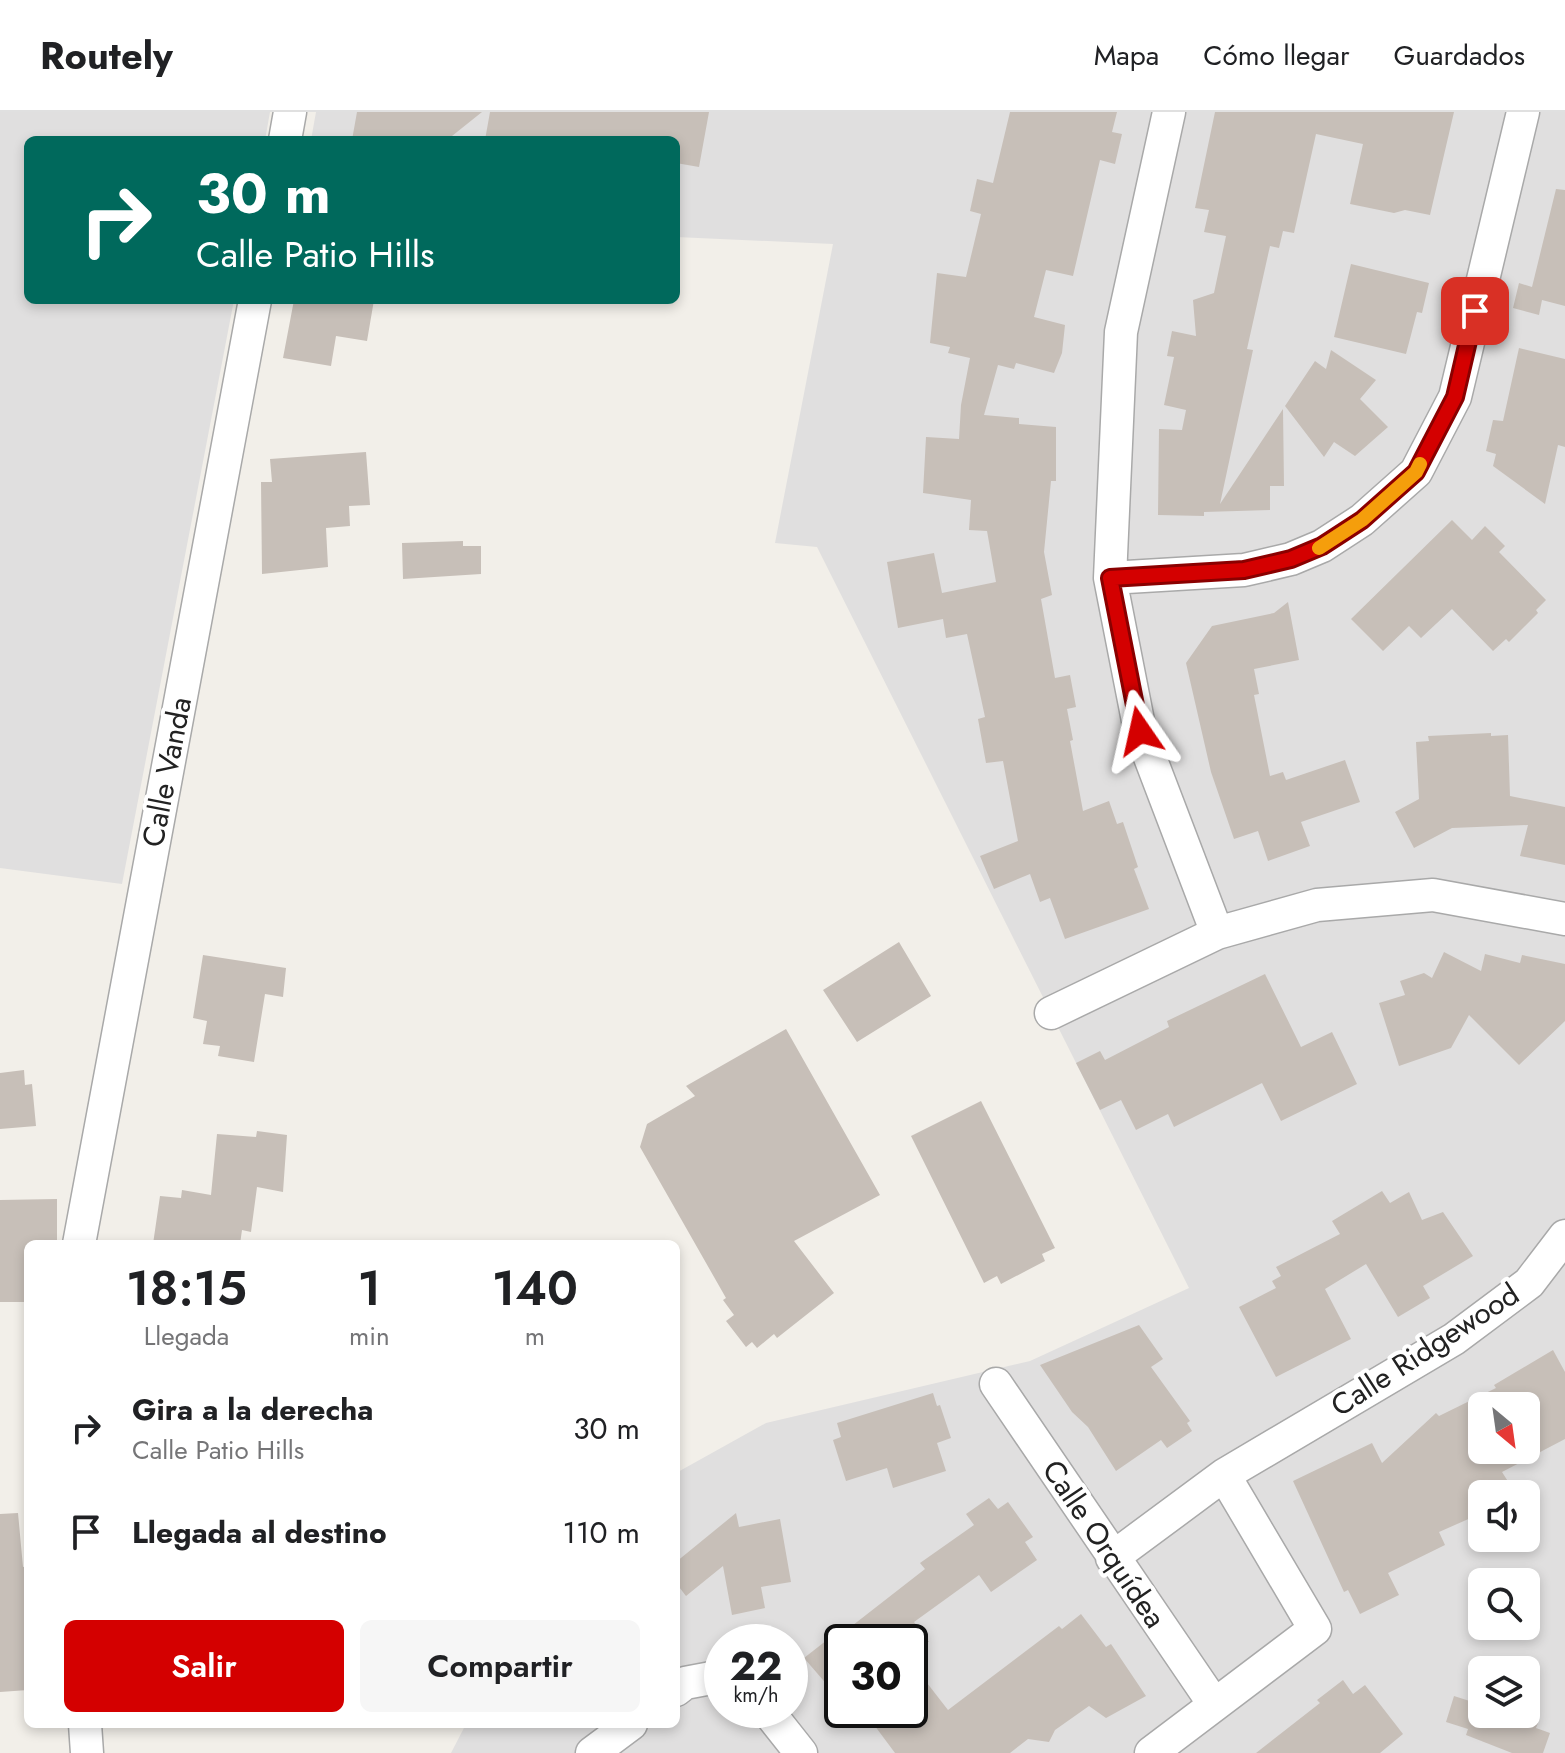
<!DOCTYPE html>
<html lang="es">
<head>
<meta charset="utf-8">
<style>
	:root { --surface:#fff; --page:#f6f6f6; --text:#202124; --muted:#757577; --line:#e0e0e0; --accent:#d40000 }
	body { margin:0; font-family:Jost,sans-serif; background:var(--page); color:var(--text); height:100vh; display:flex; flex-direction:column; font-size:30px; white-space:nowrap }
	* { box-sizing:border-box; margin:0 }
	p { font-size:26px; color:var(--muted) }
	.icon { flex:none; width:44px; height:44px; fill:none; stroke:currentColor; stroke-width:2; stroke-linecap:round; stroke-linejoin:round }
	.map { position:relative; flex:1; overflow:hidden }
	.details { position:absolute; left:24px; top:1128px; width:656px; height:488px; display:flex; flex-direction:column; background:var(--surface); border-radius:12px; box-shadow:0 4px 12px #0003 }
	.details>* { flex:none }
	.hud { position:absolute; left:24px; top:24px; width:656px; height:168px; border-radius:12px; box-shadow:0 4px 12px #0003; background:#00695c; color:#fff; overflow:hidden }
	.needle { width:52px; rotate:151deg }
	.fabs { position:absolute; left:1468px; top:1280px; display:grid; gap:16px }
	.fabs a { display:grid; place-items:center; width:72px; height:72px; border-radius:12px; background:var(--surface); box-shadow:0 4px 12px #0003; font-size:40px }
	.speed { position:absolute; left:704px; top:1512px; display:flex; gap:16px; font-size:40px; font-weight:700; text-align:center }
	.speed>* { display:grid; place-content:center; width:104px; height:104px; border-radius:50%; background:var(--surface); box-shadow:0 4px 12px #0003; line-height:1 }
	.speed small { font-size:20px; font-weight:400 }
	.speed .limit { border:4px solid #111; border-radius:12px; background:#fff; color:#111 }
	.pin { position:absolute; display:grid; place-items:center; width:68px; height:68px; color:#fff; margin:-34px; border-radius:16px; box-shadow:0 4px 12px #0006 }
	.me { position:absolute; width:88px; margin:-44px; rotate:349deg; stroke-linejoin:round; filter:drop-shadow(0 0 6px #0008) }
	.turn { display:flex; align-items:center; gap:28px; height:168px; padding:0 40px; font-size:36px }
	.turn .icon { width:104px; height:104px; stroke-width:2.5 }
	.turn b { display:block; font-size:56px; line-height:68px }
	.eta { display:flex; justify-content:space-evenly; align-items:center; height:136px; text-align:center }
	.eta b { font-size:48px; font-weight:600; line-height:56px }
	.primary-button { display:flex; gap:16px; margin-top:auto; padding:16px 40px }
	.primary-button a { flex:1; height:92px; border-radius:12px; background:var(--accent); color:#fff; font-size:32px; font-weight:600; line-height:92px; text-align:center }
	.primary-button a+a { background:var(--page); color:var(--text) }
	ul { padding:0; list-style:none }
	li { display:flex; align-items:center; gap:24px; height:104px; padding:0 40px }
	li div { flex:1 }
	li b { display:block; font-size:30px }
	li em { font-style:normal }
	header { display:flex; align-items:center; gap:48px; box-sizing:border-box; height:112px; padding:0 40px; background:var(--surface); border-bottom:2px solid var(--line) }
	header strong { font-size:38px }
	nav { display:flex; gap:44px; margin-inline-start:auto; font-size:28px }
	.map>svg:first-child { display:block }
	.residential { fill:#e0dfdf; fill-rule:evenodd }
	.building { fill:#c7bfb8; fill-rule:evenodd }
	.lines { fill:none; stroke-linecap:round; stroke-linejoin:round }
	.minor-casing { stroke:#a9a9a9; stroke-width:35 }
	.minor { stroke:#fff; stroke-width:32 }
	.route-casing { stroke:#8a0000; stroke-width:20 }
	.route { stroke:#d40000; stroke-width:14 }
	.slow { stroke:#f59e0b; stroke-width:14 }
	.labels { text-anchor:middle; stroke-width:8; stroke-linejoin:round; paint-order:stroke }
	.street-label { font-size:30px; fill:#222; stroke:#fff }
</style>
</head>
<body>
<header>
<strong>Routely</strong>
<nav><a>Mapa</a><a>Cómo llegar</a><a>Guardados</a></nav>
</header>
<div class="map">
<svg width="1565" height="1641" viewBox="0 0 1565 1641">
	<rect width="100%" height="100%" fill="#f2efe9"/>
	<path class="residential" d="M0,0h270l-5,28h-237v160h206l-112,584 -122,-16z
		M316,0h1249v1641h-1114l15,-29h210v-251l90,-50 264,-62 159,-73 -372,-741 -42,-4 58,-299 -157,-7v-97h-365zM1482,1294h44v44h-44zM1482,1382h44v44h-44zM1482,1470h44v44h-44zM722,1530h68v68h-68zM842,1530h68v68h-68zM1482,1558h44v44h-44z"/>
	<path class="building" d="M357,0h125l-35,28h-95z
		M490,0h219l-10,55 -23,-4v-23h-191z
		M1010,0h107l-5,20 10,2 -7,30 -15,-4 -27,116 -27,-6 -12,47 31,8 -3,28 -8,20 -38,-10 -2,6 -16,-4 -14,50 35,3v6l37,3v54h-5l-7,71 8,43 -11,4 14,79 15,-3 6,32 -9,2 6,31 -3,1 13,70 26,-10 8,23 6,-2 15,45 -4,2 15,40 -84,30 -15,-41 -10,4 -10,-28 -36,15 -14,-33 38,-15 -15,-80 -17,2 -8,-44 7,-2 -18,-83 -21,4 -3,-19 -45,9 -11,-66 47,-9 8,40 54,-11 -9,-51 -18,-1 2,-30 -48,-7 3,-56 33,2 2,-34 9,-47 -22,-5 2,-6 -20,-4 7,-70 29,4 15,-63 -11,-3 7,-32 16,4z
		M1215,0h239l-24,103 -25,-5 -11,3 -44,-9 13,-60 -47,-10 -22,99 -11,-2 -4,17 -9,-2 -23,103 6,1 -33,154 63,-95 1,77h-14v24l-66,2v4l-46,-1 1,-86 23,1 4,-20 -22,-5 10,-48 -7,-1 5,-25 24,5 -3,-36 21,-7 12,-57 -22,-4 5,-22 -14,-2z
		M1556,77l9,1v116l-23,-6 -3,15 -26,-7 6,-25 13,4z
		M1351,152l78,19 -7,30 -5,-1 -11,42 -72,-17z
		M294,188h80l-7,41 -31,-5 -5,30 -48,-8z
		M1519,236l46,11v88l-7,-2 -13,59 -52,-38 3,-12 -10,-3 7,-31 10,1z
		M1331,238l45,30 -16,19 28,28 -33,29 -21,-14 -10,15 -39,-51 30,-45 11,8z
		M366,340l4,53 -21,1 1,20 -24,2 2,39 -66,7 -1,-92h11l-2,-23z
		M1452,408l20,20 13,-14 20,20 -6,6 47,48 -10,10 2,3 -29,29 -3,-3 -13,12 -41,-42 -31,29 -12,-12 -26,25 -32,-32z
		M463,429v5h18v28l-78,5 -1,-36z
		M1288,490l11,58 -45,9 5,25 -5,1 16,81 13,-4 3,8 59,-20 15,42 -59,20 9,24 -42,15 -10,-30 -24,8 -23,-67 -25,-109 26,-37 62,-13z
		M1491,621v3l17,-1 2,61 55,11v58l-45,-9 8,-31 -76,3 -38,20 -19,-36 24,-13 -3,-57 13,-1 -1,-5z
		M899,830l32,54 -74,46 -34,-52z
		M1444,840l37,19 4,-17 35,9 2,-8 43,9v57l-46,44 -50,-50 -18,33 -52,18 -20,-63 26,-8 -5,-14 24,-8 8,5z
		M203,843l83,13 -3,29 -18,-3 -11,68 -36,-6 2,-10 -17,-2 4,-23 -14,-3z
		M1265,862l36,73 31,-15 25,52 -76,37 -19,-38 -88,44 -6,-13 -32,16 -15,-30 -21,10 -24,-47 24,-12 5,9 64,-33 -2,-6z
		M786,917l94,166 -86,46 40,52 -57,45 -3,-4 -17,14 -5,-6 -6,5 -20,-26 8,-6 -11,-15 3,-2 -86,-151 7,-23 48,-28 -9,-10z
		M24,958l1,15 7,-1 4,42 -36,3v-56z
		M981,989l74,147 -13,6 3,7 -44,23 -4,-8 -13,7 -73,-147z
		M257,1019l30,4 -4,57 -26,-5 -6,45 -9,-2 -2,14h-87l7,-48 21,2 1,-8 29,5 6,-61 39,3z
		M1382,1079l8,12 19,-11 13,28 21,-8 30,44 -50,30 7,12 -32,19 -32,-53 -41,25 26,50 -75,38 -37,-70 37,-19 -4,-7 9,-5 -5,-9 64,-33 -8,-13z
		M57,1087v45h-29v11h-3v47h-25v-102z
		M1139,1213l24,34 -12,8 39,54 -3,2 5,8 -25,17 -6,-8 -45,31 -28,-44 -16,-15 -32,-47z
		M1553,1238l12,22v67l-63,33 14,22h-34v19l-43,19 6,13 -57,28 11,22 -39,19 -12,-24 -4,2 -51,-111 79,-38 10,20 54,-50 3,3 57,-28 -2,-3zM1482,1294h44v44h-44z
		M933,1281l4,13 3,-1 11,33 -14,5 9,28 -53,17 -6,-20 -41,13 -13,-41 8,-3 -4,-14z
		M989,1386l9,11 10,-7 25,35 -8,5 12,18 -46,32 -12,-17 -65,47 15,20h-87v60l-38,-44 23,-18 3,3 95,-74 -5,-6 54,-38 -8,-11z
		M18,1401l5,54 5,-1v124l-28,2v-178z
		M736,1401l3,14 41,-8 11,63 -30,5 4,21 -33,7 -9,-49 -37,30 -10,-13v-21z
		M1081,1502l25,33 5,-3 35,52 -40,22 -17,-12 -34,24 -6,12 -21,-3 -18,14h-115l-32,-43h47v-49l38,49 111,-84 3,3z
		M1343,1568l10,14 12,-9 38,49 -23,19h-124l64,-50 -3,-3z
		M1454,1584l28,9v9h28l28,9 -2,5 14,5 -7,20h-31l-46,-18 2,-6 -22,-7z"/>
	<g class="lines">
		<g class="minor-casing">
			<path id="minor" d="M1169,0l-48,220 -11,246 30,153 77,202
				M285,28l5,-28
				M1110,466l134,-8 47,-11 31,-13 40,-26 54,-48 39,-75 68,-285
				M1051,901l166,-80 100,-28 116,-10 132,24
				M79,1132l176,-944
				M996,1272l218,320
				M1112,1446l112,-83 230,-136 75,-56 36,-47
				M676,1578l9,-7 37,-7
				M767,1598l34,43
				M85,1612l2,29
				M592,1641l39,-29
				M1151,1641l164,-124 -91,-154"/>
		</g>
		<use href="#minor" class="minor"/>
	</g>
	<g class="lines">
		<g class="route-casing">
			<path id="route" d="M1140,619l-30,-153 134,-8 47,-11 31,-13 40,-26 54,-48 39,-75 20,-86"/>
		</g>
		<use href="#route" class="route"/>
		<path class="slow" d="M1319,436l43,-28 54,-48 4,-8"/>
	</g>
	<g class="labels">
		<g class="street-label">
			<text transform="translate(167 660) rotate(-79)" y="10">Calle Vanda</text>
			<text transform="translate(1425 1238) rotate(-33)" y="10">Calle Ridgewood</text>
			<text transform="translate(1104 1432) rotate(56)" y="10">Calle Orquídea</text>
		</g>
	</g>
</svg>
<div class="fabs">
<a><svg class="needle" viewBox="-14 -14 28 28"><path d="M0-13l5 13h-10z" fill="#e53935"/><path d="M0 13l5-13h-10z" fill="#757577"/></svg></a>
<a><svg class="icon" aria-label="sound" viewBox="0 0 24 24"><path d="M4 9h4l5-4v14l-5-4H4zM17 9q2 3 0 6"/></svg></a>
<a><svg class="icon" aria-label="search" viewBox="0 0 24 24"><circle cx="10" cy="10" r="6"/><path d="M15 15l6 6"/></svg></a>
<a><svg class="icon" aria-label="layers" viewBox="0 0 24 24"><path d="M12 4l9 5-9 5-9-5zM3 14l9 5 9-5"/></svg></a>
</div>
<div class="speed"><div>22<small>km/h</small></div><div class="limit">30</div></div>
<div class="pin" style="left:1475px;top:199px;background:#d93025"><svg class="icon" aria-label="arrive" viewBox="0 0 24 24"><path d="M6 21V4h12l-3 4 3 4H6"/></svg></div>
<svg class="me" style="left:1140px;top:619px" viewBox="-20 -20 40 40"><path d="M0-17L14 15 0 8-14 15z" fill="#d40000" stroke="#fff" stroke-width="4"/></svg>
<div class="hud">
<div class="turn"><svg class="icon" aria-label="right" viewBox="0 0 24 24"><path d="M7 20v-9h11M14 6l5 5-5 5"/></svg><div><b>30 m</b>Calle Patio Hills</div></div>
</div>
<section class="details">
<div class="eta">
<div><b>18:15</b><p>Llegada</p></div>
<div><b>1</b><p>min</p></div>
<div><b>140</b><p>m</p></div>
</div>
<ul>
<li><svg class="icon" aria-label="right" viewBox="0 0 24 24"><path d="M7 20v-9h11M14 6l5 5-5 5"/></svg><div><b>Gira a la derecha</b><p>Calle Patio Hills</p></div><em>30 m</em></li>
<li><svg class="icon" aria-label="arrive" viewBox="0 0 24 24"><path d="M6 21V4h12l-3 4 3 4H6"/></svg><div><b>Llegada al destino</b></div><em>110 m</em></li>
</ul>
<div class="primary-button"><a>Salir</a><a>Compartir</a></div>
</section>
</div>
</body>
</html>
